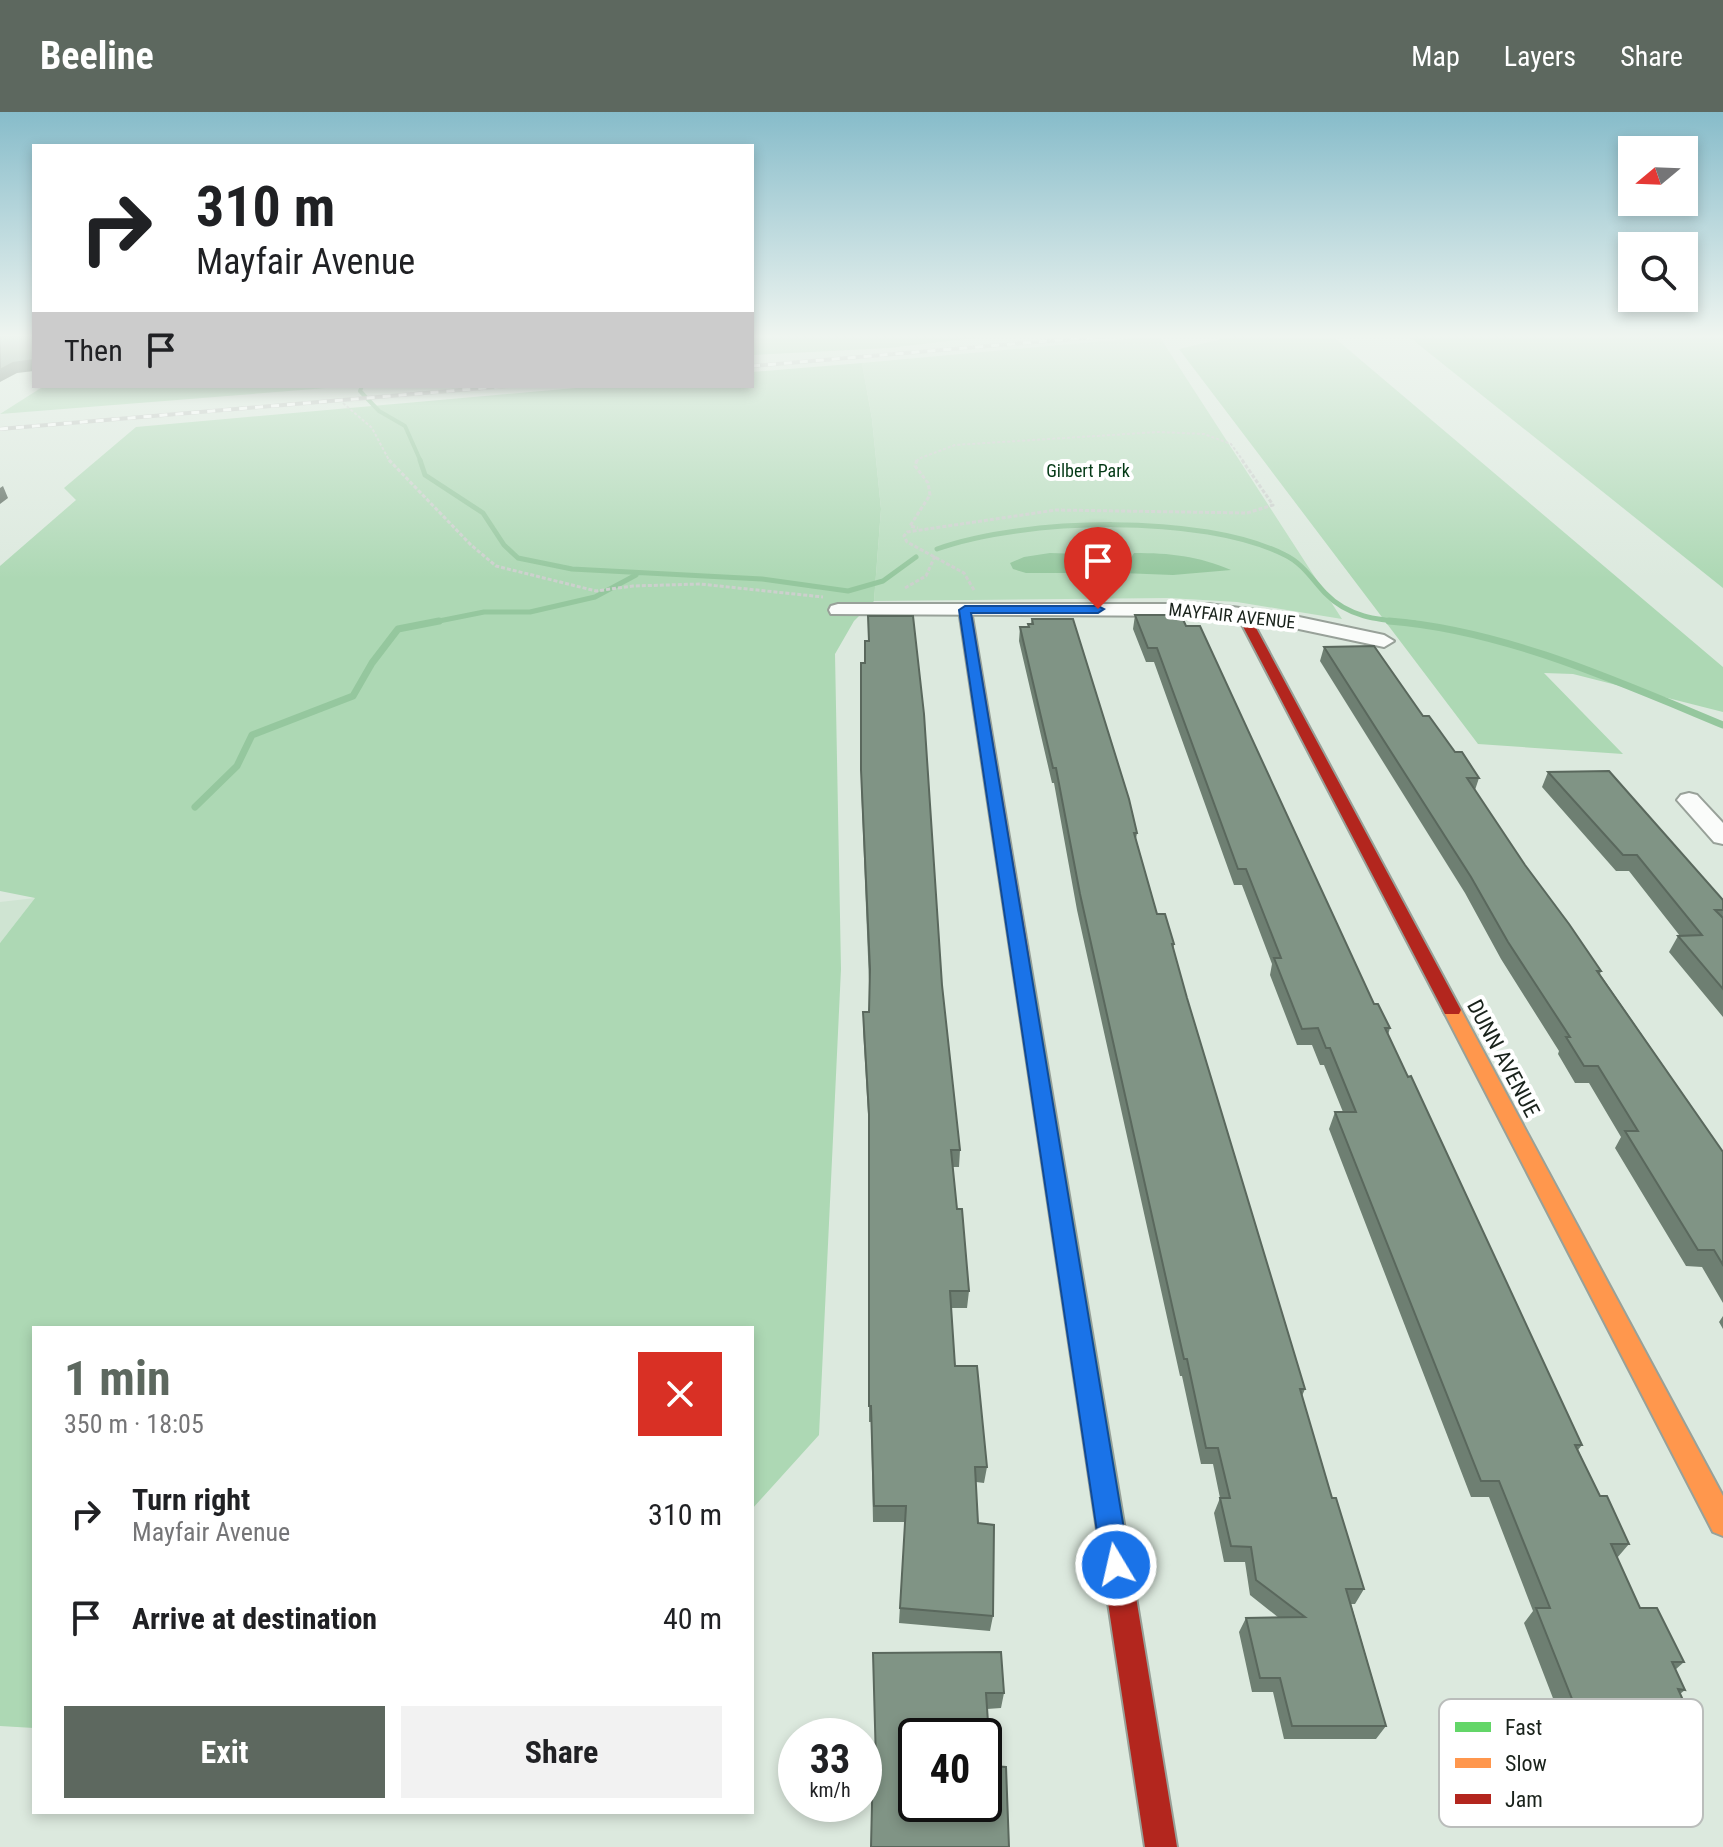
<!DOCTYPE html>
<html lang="en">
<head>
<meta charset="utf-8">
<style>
	:root { --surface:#fff; --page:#f2f2f2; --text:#202124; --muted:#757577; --accent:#5d685f }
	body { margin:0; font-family:"Roboto Condensed",sans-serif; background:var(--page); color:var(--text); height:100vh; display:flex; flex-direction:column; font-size:30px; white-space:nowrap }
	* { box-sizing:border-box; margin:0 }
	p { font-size:26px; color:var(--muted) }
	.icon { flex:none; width:44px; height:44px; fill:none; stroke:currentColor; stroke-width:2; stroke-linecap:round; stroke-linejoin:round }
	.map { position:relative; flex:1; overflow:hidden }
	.details { position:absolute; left:32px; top:1214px; width:722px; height:488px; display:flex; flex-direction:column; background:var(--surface); border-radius:0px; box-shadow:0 4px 12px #0003 }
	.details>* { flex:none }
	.hud { position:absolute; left:32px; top:32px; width:722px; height:244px; border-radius:0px; box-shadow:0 4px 12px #0003; background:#fff; color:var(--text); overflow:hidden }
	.needle { width:52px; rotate:251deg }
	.fabs { position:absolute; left:1618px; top:24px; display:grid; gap:16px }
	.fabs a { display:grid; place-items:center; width:80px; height:80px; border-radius:0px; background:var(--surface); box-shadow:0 4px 12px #0003; font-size:40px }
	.speed { position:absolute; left:778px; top:1606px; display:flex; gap:16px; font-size:40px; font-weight:700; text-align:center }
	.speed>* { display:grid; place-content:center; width:104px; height:104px; border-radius:50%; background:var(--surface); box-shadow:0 4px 12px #0003; line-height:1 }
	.speed small { font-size:20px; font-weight:400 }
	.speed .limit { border:4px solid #111; border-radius:12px; background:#fff; color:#111 }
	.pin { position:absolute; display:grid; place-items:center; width:68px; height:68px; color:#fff; margin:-82px -34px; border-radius:50% 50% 50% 0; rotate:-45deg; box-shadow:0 0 8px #0007 }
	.pin .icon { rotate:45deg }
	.me { position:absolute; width:88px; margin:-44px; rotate:351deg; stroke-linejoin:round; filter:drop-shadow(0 0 6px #0008) }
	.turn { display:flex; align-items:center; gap:28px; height:168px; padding:0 32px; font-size:36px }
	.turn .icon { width:104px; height:104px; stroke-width:2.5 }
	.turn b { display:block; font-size:56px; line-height:68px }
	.then { display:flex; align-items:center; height:76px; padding:0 32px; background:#0003; gap:16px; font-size:30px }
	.round { display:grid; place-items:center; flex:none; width:84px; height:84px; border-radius:0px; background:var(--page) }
	.head { display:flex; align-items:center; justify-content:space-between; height:136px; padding:0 32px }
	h1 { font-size:48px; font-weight:700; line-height:60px; color:var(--accent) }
	.primary-button { display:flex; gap:16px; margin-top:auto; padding:16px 32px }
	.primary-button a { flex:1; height:92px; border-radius:0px; background:var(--accent); color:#fff; font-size:32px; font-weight:700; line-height:92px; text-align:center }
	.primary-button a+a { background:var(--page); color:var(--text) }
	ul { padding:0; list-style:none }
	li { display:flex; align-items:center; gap:24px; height:104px; padding:0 32px }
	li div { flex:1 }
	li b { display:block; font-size:30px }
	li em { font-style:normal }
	header { display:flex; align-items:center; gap:48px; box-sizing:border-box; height:112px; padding:0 40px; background:var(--accent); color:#fff }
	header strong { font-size:38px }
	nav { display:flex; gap:44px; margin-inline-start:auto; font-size:28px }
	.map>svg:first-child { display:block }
	.built { fill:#cfe4d2 }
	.green { fill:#b8ddbe }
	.forest { fill:#add8b4 }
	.water { fill:#95c79e }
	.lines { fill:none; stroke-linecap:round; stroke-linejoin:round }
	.stream-far2 { stroke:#95c79e; stroke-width:4 }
	.stream-far1 { stroke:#95c79e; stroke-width:5 }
	.stream { stroke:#95c79e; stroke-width:7 }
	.street-casing { stroke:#98a199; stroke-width:4 }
	.fast-casing { stroke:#98a199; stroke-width:4 }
	.slow-casing { stroke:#98a199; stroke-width:4 }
	.jam-casing { stroke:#98a199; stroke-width:4 }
	.path-far1 { stroke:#ccd0cd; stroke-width:2; stroke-dasharray:3 2; stroke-linecap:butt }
	.path { stroke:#ccd0cd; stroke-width:3; stroke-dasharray:4 2; stroke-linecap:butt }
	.street { fill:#fafcfa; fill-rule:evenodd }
	.fast { fill:#63d668; fill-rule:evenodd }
	.slow { fill:#ff974d; fill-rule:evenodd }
	.jam { fill:#b3261e; fill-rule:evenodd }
	.rail-casing { stroke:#c0c3c0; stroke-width:4 }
	.rail { stroke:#fff; stroke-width:3; stroke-dasharray:8; stroke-linecap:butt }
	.wall { fill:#6e7f72 }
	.shaded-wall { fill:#5a685d }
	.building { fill:#809485; stroke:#5a685d; stroke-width:2; fill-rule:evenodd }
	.route { fill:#1a73e8; stroke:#114b97; stroke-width:2 }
	.labels { text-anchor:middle; stroke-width:8; stroke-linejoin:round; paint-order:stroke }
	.far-park-label { font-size:18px; fill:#043916; stroke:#fff }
	.far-street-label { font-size:18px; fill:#19221b; stroke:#fff }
	.street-label { font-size:22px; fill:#19221b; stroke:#fff }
	.key { fill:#fff; stroke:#babdbb; stroke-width:2 }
	.key-label { font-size:22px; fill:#19221b }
</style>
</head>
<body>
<header>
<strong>Beeline</strong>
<nav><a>Map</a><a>Layers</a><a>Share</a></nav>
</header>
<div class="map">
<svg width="1723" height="1735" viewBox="0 0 1723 1735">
	<rect width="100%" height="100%" fill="#dce9de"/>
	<path class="built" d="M35,786l-35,45v-41z"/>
	<path class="green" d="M1159,224l183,283 -105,-17 -68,-4 -295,3 7,-92 -9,-90 -10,-56z"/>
	<path class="forest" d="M752,224h226l5,1 -94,11 -137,7z
		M1235,224l101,3 387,328v45l-150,-38 -29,-1 79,81 -145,-10 -299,-395z
		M1408,224l315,1v251z
		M862,251l10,56 9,90 -7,92 -20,20 -19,33 6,315 -22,466 -67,74v-181h-718v400l-34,-2v-783l35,-45 -35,-7v-325l76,-66 -12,-12 72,-61 462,-41h154v-14z
		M44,274h308l-352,28z"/>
	<path class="water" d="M1050,441l31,1 14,7 -11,12h-58l-13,-4 -3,-6 14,-6z
		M1134,441c36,0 64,3 97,17l-58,5 -52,-2z"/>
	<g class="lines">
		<path class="stream-far2" d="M362,274l-2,5 19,20 26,15 16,36"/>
		<path class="stream-far1" d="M420,348l5,15 58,38 21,32 14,13 54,11 190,10 86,12 35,-10 33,-24
			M937,437c87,-31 265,-36 348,6 17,8 27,24 40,38 25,26 56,27 90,30
			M429,511l55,-11h46l65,-15 41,-22"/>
		<path class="stream" d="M1389,509c115,9 228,60 334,104
			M195,695l42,-41 15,-31 101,-39 19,-33 26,-34 41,-8"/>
		<g class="street-casing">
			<path id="street" d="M838,492h370l72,9 104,22 10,6 -10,6 -104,-22 -72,-9 -377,-2 -2,-4 2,-4z
				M1689,681l8,2 26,28v21l-9,-2 -37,-42 4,-5z"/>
		</g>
		<g class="fast-casing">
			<path id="fast" d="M1021,844l9,6 95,568 -4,9 -10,4 -10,-4 -4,-9 -85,-568z"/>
		</g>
		<g class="slow-casing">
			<path id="slow" d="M1452,892l9,6 262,486v40l-10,-4 -270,-522z"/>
		</g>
		<g class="jam-casing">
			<path id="jam" d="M965,494l6,4 59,352 -9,6 -9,-6 -53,-352z
				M1243,499l6,4 212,395 -2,4h-14l-2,-4 -206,-395z
				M1111,1405l10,4 4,9 52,317h-32l-48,-317 4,-9z"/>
		</g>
		<path class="path-far1" d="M343,291l29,25 18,34
			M917,350l1,-3 37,-14 203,-13 46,2 27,10 13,18"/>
		<path class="path" d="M389,348l82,85 25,21 100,25 37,-5 67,-2 123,13
			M917,348l-2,6 13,17 2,12 -20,31 8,2
			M905,476l21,-12 9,-20
			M974,478l-10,-17 -57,-31 -3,-6 3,-4 149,-22 191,3 26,-8 -31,-45"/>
		<use href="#street" class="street"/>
		<use href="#fast" class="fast"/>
		<use href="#slow" class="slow"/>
		<use href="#jam" class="jam"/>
		<g class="rail-casing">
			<path id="rail" d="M752,254l355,-30
				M0,317l508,-43"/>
		</g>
		<use href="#rail" class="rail"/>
	</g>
	<path class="wall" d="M1135,503h46l193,389 16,24 -2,7 194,410 -4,5 22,46 29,48 -12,14 23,50 44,54 -9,8 10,20 -5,4 11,24 -15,14h-110l-42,-109 9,-12 -44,-114h-18l-142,-368 6,-17h8l-19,-47h-4l-8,-20h-15l-27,-70 2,-11 -30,-79h-8l-80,-223h-8l-13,-33z
		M1032,507l105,214 -1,6 21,75 17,30 -1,6 14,48 118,391 -3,7 30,102 32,91 -9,15h-4l35,122 -10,13h-92l-11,-47h-21l-13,-60 7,-14h33l-29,-23 -5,-33h-21l-10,-49 6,-15 -7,-34h-12l-19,-88h-2l-103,-466 -23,-127h-2l-33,-142 1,-14h8v-3h3z
		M1324,535l99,69 56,62 -4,12 50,75 76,106 -1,3 123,178v151l-21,-36 -16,-1 -71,-118 6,-11 -32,-54h-14l-17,-29 1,-3 -58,-92 -36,-66 -145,-232z
		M861,551h4l77,322 18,165 -1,17h-6l4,42 12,82 -2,17h-16l4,58 32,101 -3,16 -8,-1 2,41 15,93 -3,15 -91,-8 6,-101h-32l-2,-100h-2v-291l-6,-102v-17h6v-31l-8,-196z
		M1548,660l175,128v117l-54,-65 9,-16h2l-51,-65h-13l-74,-84z
		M1723,1204v13l-4,-7z
		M873,1541l131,40 -3,15 -14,1 4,57 -115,-4z"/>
	<path class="shaded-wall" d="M34,248v11l-17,2 -17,9v-12l13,-7z
		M3,374l5,12 -8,6v-16z"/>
	<path class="building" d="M0,224h34v24l-21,3 -13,7z
		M1135,503h46l5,11h14l174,378h4l12,24h-5l23,49 3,-1 171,369h-7l25,51h7l22,48h-18l29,64h17l27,54h-12l13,28 -7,-1 13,29 -111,1 -44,-111h14l-51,-127h-18l-146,-369h21l-26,-64h-4l-8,-20 -16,1 -28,-71h7l-35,-89h-8l-81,-221h-9z
		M868,504h45l11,98 18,271 18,165h-9l6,59h5l7,82h-19l5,75h22l10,101h-12l3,56 16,2 -1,91 -93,-8 6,-102h-32l-3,-100h-2v-292l-6,-102h6l1,-43 -9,-199v-107h4v-22h4z
		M1032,507h41l56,180 8,34h-3l23,81h8l9,30h-2l15,54 118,391h-5l32,109h4l28,91h-18l40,137h-94l-12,-48h-20l-14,-60 59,-1 -49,-37 -5,-33 -20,-1 -11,-48h10l-12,-50h-12l-19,-89h-3l-104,-465 -24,-126h-3l-33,-141h9l-1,-3h5z
		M1374,534l49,70h6l26,36h7l17,26h-12l58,87 44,59 32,47h-4l126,181v113l-9,-15h-16l-73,-119h13l-40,-65h-14l-18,-29h4l-62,-95 -37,-65 -147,-230z
		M1609,659l114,129v10h-8l8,8v71l-45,-53 24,-1 -65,-80h-14l-75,-83z
		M1001,1540l3,41h-18l5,73 15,1 3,80h-138l2,-85h3l-3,-109zM916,1624h68v68h-68z"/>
	<linearGradient id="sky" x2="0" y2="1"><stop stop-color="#87bcca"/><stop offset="0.48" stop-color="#eff5f0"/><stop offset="1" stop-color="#eff5f0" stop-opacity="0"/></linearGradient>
	<rect width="1723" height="467" fill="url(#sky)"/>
	<path class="route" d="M965,494h133l6,3 -6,4h-127l159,952 -4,10 -10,4 -10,-4 -4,-10 -143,-955z"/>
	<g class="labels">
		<g class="far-park-label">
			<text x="1088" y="365">Gilbert Park</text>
		</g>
		<g class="far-street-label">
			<text transform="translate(1232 504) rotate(6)" y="6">MAYFAIR AVENUE</text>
		</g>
		<g class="street-label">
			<text transform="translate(1504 946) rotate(62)" y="8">DUNN AVENUE</text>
		</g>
	</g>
	<rect x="1439" y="1587" width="264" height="128" rx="12" class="key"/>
	<rect x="1455" y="1610" width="36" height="10" fill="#63d668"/>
	<rect x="1455" y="1646" width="36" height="10" fill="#ff974d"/>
	<rect x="1455" y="1682" width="36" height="10" fill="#b3261e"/>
	<g class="key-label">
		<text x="1505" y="1623">Fast</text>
		<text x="1505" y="1659">Slow</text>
		<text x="1505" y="1695">Jam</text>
	</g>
</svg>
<div class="fabs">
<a><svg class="needle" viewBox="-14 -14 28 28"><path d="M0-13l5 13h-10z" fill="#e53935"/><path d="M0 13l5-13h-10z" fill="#757577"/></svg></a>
<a><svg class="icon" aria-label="search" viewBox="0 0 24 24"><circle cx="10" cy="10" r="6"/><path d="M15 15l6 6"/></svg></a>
</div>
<div class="speed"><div>33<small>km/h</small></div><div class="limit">40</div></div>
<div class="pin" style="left:1098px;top:497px;background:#d93025"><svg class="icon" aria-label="arrive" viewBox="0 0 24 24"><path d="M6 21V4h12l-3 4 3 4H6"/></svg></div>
<svg class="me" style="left:1116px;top:1453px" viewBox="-20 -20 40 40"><circle r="17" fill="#1a73e8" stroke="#fff" stroke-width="3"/><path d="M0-11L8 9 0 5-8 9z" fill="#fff"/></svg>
<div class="hud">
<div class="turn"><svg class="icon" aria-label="right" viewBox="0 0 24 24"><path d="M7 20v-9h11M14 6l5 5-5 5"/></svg><div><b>310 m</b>Mayfair Avenue</div></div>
<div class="then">Then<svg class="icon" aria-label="arrive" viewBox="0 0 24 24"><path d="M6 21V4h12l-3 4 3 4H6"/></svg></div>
</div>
<section class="details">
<div class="head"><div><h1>1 min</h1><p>350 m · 18:05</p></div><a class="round" style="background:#d93025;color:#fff"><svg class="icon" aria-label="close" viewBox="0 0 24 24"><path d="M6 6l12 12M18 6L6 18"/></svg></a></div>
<ul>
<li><svg class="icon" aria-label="right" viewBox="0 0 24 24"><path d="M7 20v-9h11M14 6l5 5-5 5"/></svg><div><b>Turn right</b><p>Mayfair Avenue</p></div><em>310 m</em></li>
<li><svg class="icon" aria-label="arrive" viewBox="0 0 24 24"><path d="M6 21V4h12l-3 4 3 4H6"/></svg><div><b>Arrive at destination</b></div><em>40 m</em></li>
</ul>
<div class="primary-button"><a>Exit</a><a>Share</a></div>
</section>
</div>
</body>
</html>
